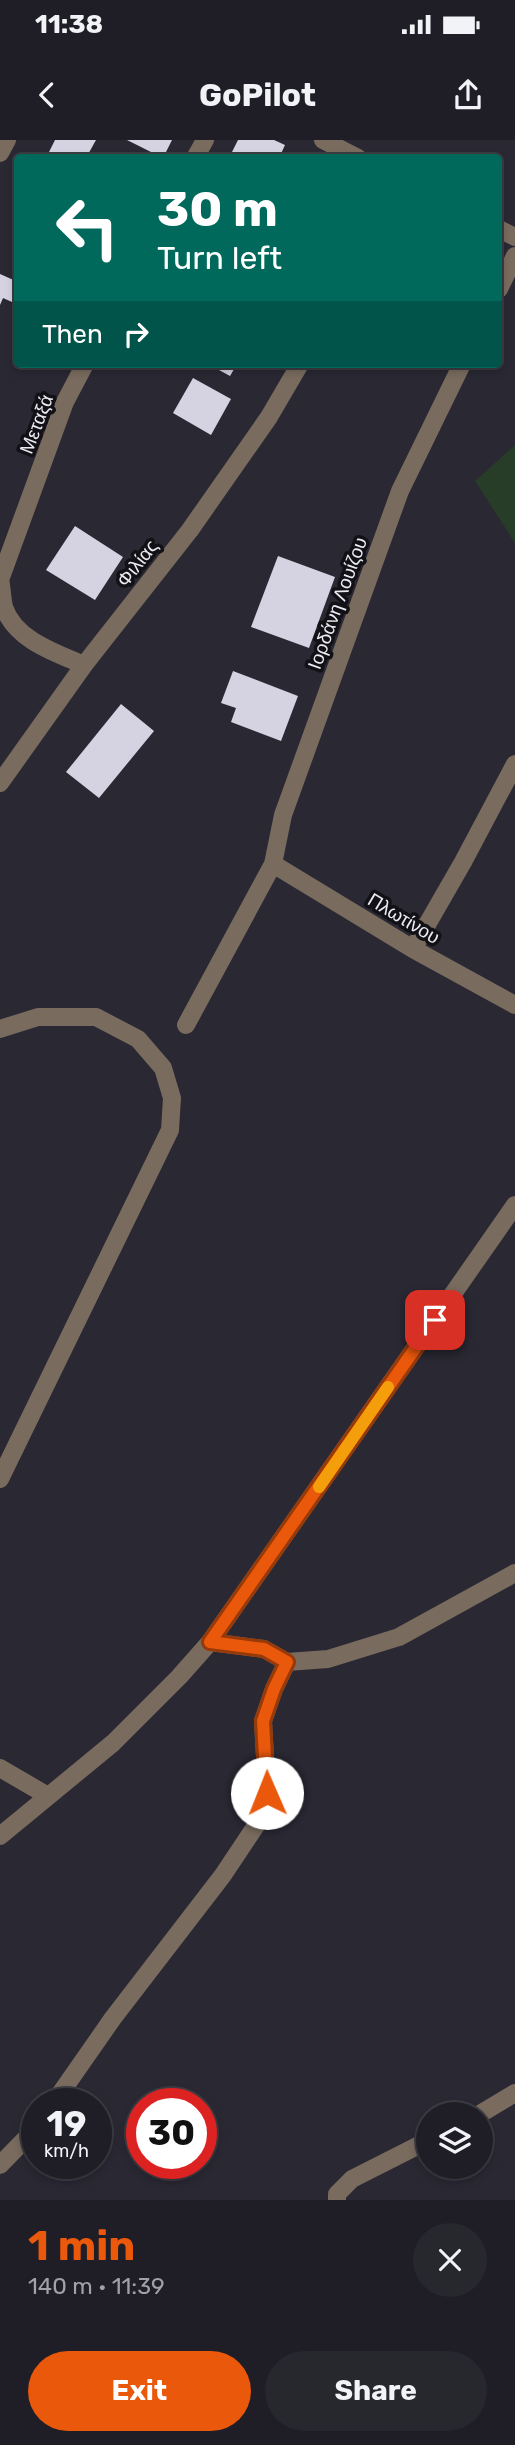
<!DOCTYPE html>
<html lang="en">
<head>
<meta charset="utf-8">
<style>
	:root { --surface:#1f1e26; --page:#27272e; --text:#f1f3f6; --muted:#a1a2a7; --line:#3c3c43; --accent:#ea580c }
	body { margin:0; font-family:Rubik,sans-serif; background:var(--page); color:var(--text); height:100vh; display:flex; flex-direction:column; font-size:26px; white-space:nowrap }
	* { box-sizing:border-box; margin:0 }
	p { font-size:23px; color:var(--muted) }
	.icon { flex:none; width:38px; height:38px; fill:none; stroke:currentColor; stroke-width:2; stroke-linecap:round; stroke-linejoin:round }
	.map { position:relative; height:2060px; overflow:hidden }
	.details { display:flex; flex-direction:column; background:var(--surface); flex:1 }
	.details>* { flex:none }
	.top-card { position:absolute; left:14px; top:14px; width:488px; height:214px; border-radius:7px; box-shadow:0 4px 10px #0003,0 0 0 2px var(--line); background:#00695c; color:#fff; overflow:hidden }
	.controls { position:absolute; left:416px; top:1962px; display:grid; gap:14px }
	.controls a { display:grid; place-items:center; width:77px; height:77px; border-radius:50%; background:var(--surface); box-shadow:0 4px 10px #0003,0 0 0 2px var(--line); font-size:35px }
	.speed { position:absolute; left:21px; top:1948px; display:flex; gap:14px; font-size:35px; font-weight:700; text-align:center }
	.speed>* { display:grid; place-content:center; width:91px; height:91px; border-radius:50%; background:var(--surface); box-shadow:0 4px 10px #0003,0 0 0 2px var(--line); line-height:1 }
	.speed small { font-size:18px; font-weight:400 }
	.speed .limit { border:10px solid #d22; background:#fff; color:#111 }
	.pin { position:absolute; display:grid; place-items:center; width:60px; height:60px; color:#fff; margin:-30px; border-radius:14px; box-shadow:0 4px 10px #0006 }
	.me { position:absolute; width:77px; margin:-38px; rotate:359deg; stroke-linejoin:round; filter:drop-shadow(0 0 5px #0008) }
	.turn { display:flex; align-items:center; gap:24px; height:147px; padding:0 28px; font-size:32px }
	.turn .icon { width:91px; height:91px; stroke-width:2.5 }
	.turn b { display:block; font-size:49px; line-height:60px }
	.then { display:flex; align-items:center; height:66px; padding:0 28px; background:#0003; gap:14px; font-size:26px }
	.round { display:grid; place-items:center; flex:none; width:74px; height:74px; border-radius:37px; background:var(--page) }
	.head { display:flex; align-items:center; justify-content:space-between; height:119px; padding:0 28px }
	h1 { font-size:42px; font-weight:700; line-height:52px; color:var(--accent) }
	.cta { display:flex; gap:14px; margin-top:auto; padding:14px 28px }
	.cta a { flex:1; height:80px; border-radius:42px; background:var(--accent); color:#fff; font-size:28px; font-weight:700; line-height:80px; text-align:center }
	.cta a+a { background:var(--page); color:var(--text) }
	.status { display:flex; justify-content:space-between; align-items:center; height:49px; padding:0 35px; background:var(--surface); direction:ltr }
	.status svg { height:19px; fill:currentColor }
	header { display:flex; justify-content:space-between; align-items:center; height:91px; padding:0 28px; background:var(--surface); font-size:32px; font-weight:700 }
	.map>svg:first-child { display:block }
	.green { fill:#283d27 }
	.building { fill:#d5d3e2 }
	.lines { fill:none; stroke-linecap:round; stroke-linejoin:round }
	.minor { stroke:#796b5e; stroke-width:18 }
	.route-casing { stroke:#983908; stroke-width:18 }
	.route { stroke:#ea580c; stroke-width:12 }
	.slow { stroke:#f59e0b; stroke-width:12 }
	.labels { text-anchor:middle; stroke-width:7; stroke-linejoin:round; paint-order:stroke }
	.street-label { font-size:19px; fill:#ecebf3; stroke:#121116 }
</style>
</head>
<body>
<div class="status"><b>11:38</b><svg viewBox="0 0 49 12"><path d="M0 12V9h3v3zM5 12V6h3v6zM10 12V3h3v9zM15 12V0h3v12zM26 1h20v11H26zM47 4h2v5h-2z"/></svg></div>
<header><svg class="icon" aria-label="back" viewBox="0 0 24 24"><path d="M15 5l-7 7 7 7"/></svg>GoPilot<svg class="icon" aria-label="share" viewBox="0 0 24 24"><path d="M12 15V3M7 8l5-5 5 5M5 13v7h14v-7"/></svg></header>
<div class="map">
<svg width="515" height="2060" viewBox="0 0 515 2060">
	<rect width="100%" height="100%" fill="#292833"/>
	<path class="green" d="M515,305v98l-40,-62z"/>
	<path class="building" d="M55,0h41l-10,18h-40z
		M127,0h45l-9,18z
		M238,0h36l11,5 -6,13h-50z
		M0,134l18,8v7l-6,13 -9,-4 -3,7z
		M208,224h29l-7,12z
		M193,238l38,21 -20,36 -38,-22z
		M75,386l48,31 -28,43 -49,-30z
		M278,416l57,21 -26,71 -58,-21z
		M233,531l65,25 -17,45 -50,-19 5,-14 -15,-5z
		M121,564l33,27 -55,67 -33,-26z"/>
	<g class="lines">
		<path class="minor" d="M323,0l35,18
			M0,13l7,-13
			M195,18l10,-18
			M499,89l16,8
			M499,149l16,-33
			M0,439c2,9 2,20 4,28 11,33 52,46 80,58
			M0,440l65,-178 20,-38
			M0,643l84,-118 106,-135 79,-113 31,-53
			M273,724l140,85 102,56
			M413,809l50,-87 52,-98
			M186,885l87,-161 10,-49 117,-324 62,-127
			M0,889l38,-12h58l42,22 25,29 9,30 -2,32 -170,349
			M210,1502l54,7 23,13 41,-3 71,-22 116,-64
			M0,1628l48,28
			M0,1696l113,-93 66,-66 31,-35 305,-437
			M53,1964l60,-86 110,-143 34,-51 10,-31 -4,-72 11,-32 13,-27
			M480,1974l35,-21
			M0,2025l37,-38
			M337,2060v-6l15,-15 77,-39"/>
	</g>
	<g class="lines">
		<g class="route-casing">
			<path id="route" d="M267,1653l-4,-72 11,-32 13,-27 -23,-13 -54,-7 225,-322"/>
		</g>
		<use href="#route" class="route"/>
		<path class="slow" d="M319,1347l69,-100"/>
	</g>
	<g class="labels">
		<g class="street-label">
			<text transform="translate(36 284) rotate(-69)" y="7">Μεταξά</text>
			<text transform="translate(137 423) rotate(-52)" y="7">Φιλίας</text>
			<text transform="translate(337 463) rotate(-70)" y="7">Ιορδάνη Λουίζου</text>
			<text transform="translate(404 778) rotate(31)" y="7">Πλωτίνου</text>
		</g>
	</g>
</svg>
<div class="controls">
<a><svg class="icon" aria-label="layers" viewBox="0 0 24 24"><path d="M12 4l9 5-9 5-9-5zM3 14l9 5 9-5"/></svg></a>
</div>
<div class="speed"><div>19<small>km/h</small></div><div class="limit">30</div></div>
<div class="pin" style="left:435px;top:1180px;background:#d93025"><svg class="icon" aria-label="arrive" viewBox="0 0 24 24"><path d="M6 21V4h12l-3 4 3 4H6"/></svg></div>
<svg class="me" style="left:267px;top:1653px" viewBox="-20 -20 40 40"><circle r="19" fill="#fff"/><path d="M0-13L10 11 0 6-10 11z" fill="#ea580c"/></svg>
<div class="top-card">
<div class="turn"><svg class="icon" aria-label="left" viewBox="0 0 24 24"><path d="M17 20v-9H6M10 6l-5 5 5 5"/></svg><div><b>30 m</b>Turn left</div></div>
<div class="then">Then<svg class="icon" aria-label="right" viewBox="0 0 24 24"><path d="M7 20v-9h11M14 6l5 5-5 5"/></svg></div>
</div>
</div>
<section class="details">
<div class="head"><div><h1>1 min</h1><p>140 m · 11:39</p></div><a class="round"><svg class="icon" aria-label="close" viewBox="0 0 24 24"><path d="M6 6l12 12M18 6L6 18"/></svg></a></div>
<div class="cta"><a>Exit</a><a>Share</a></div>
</section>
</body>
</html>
